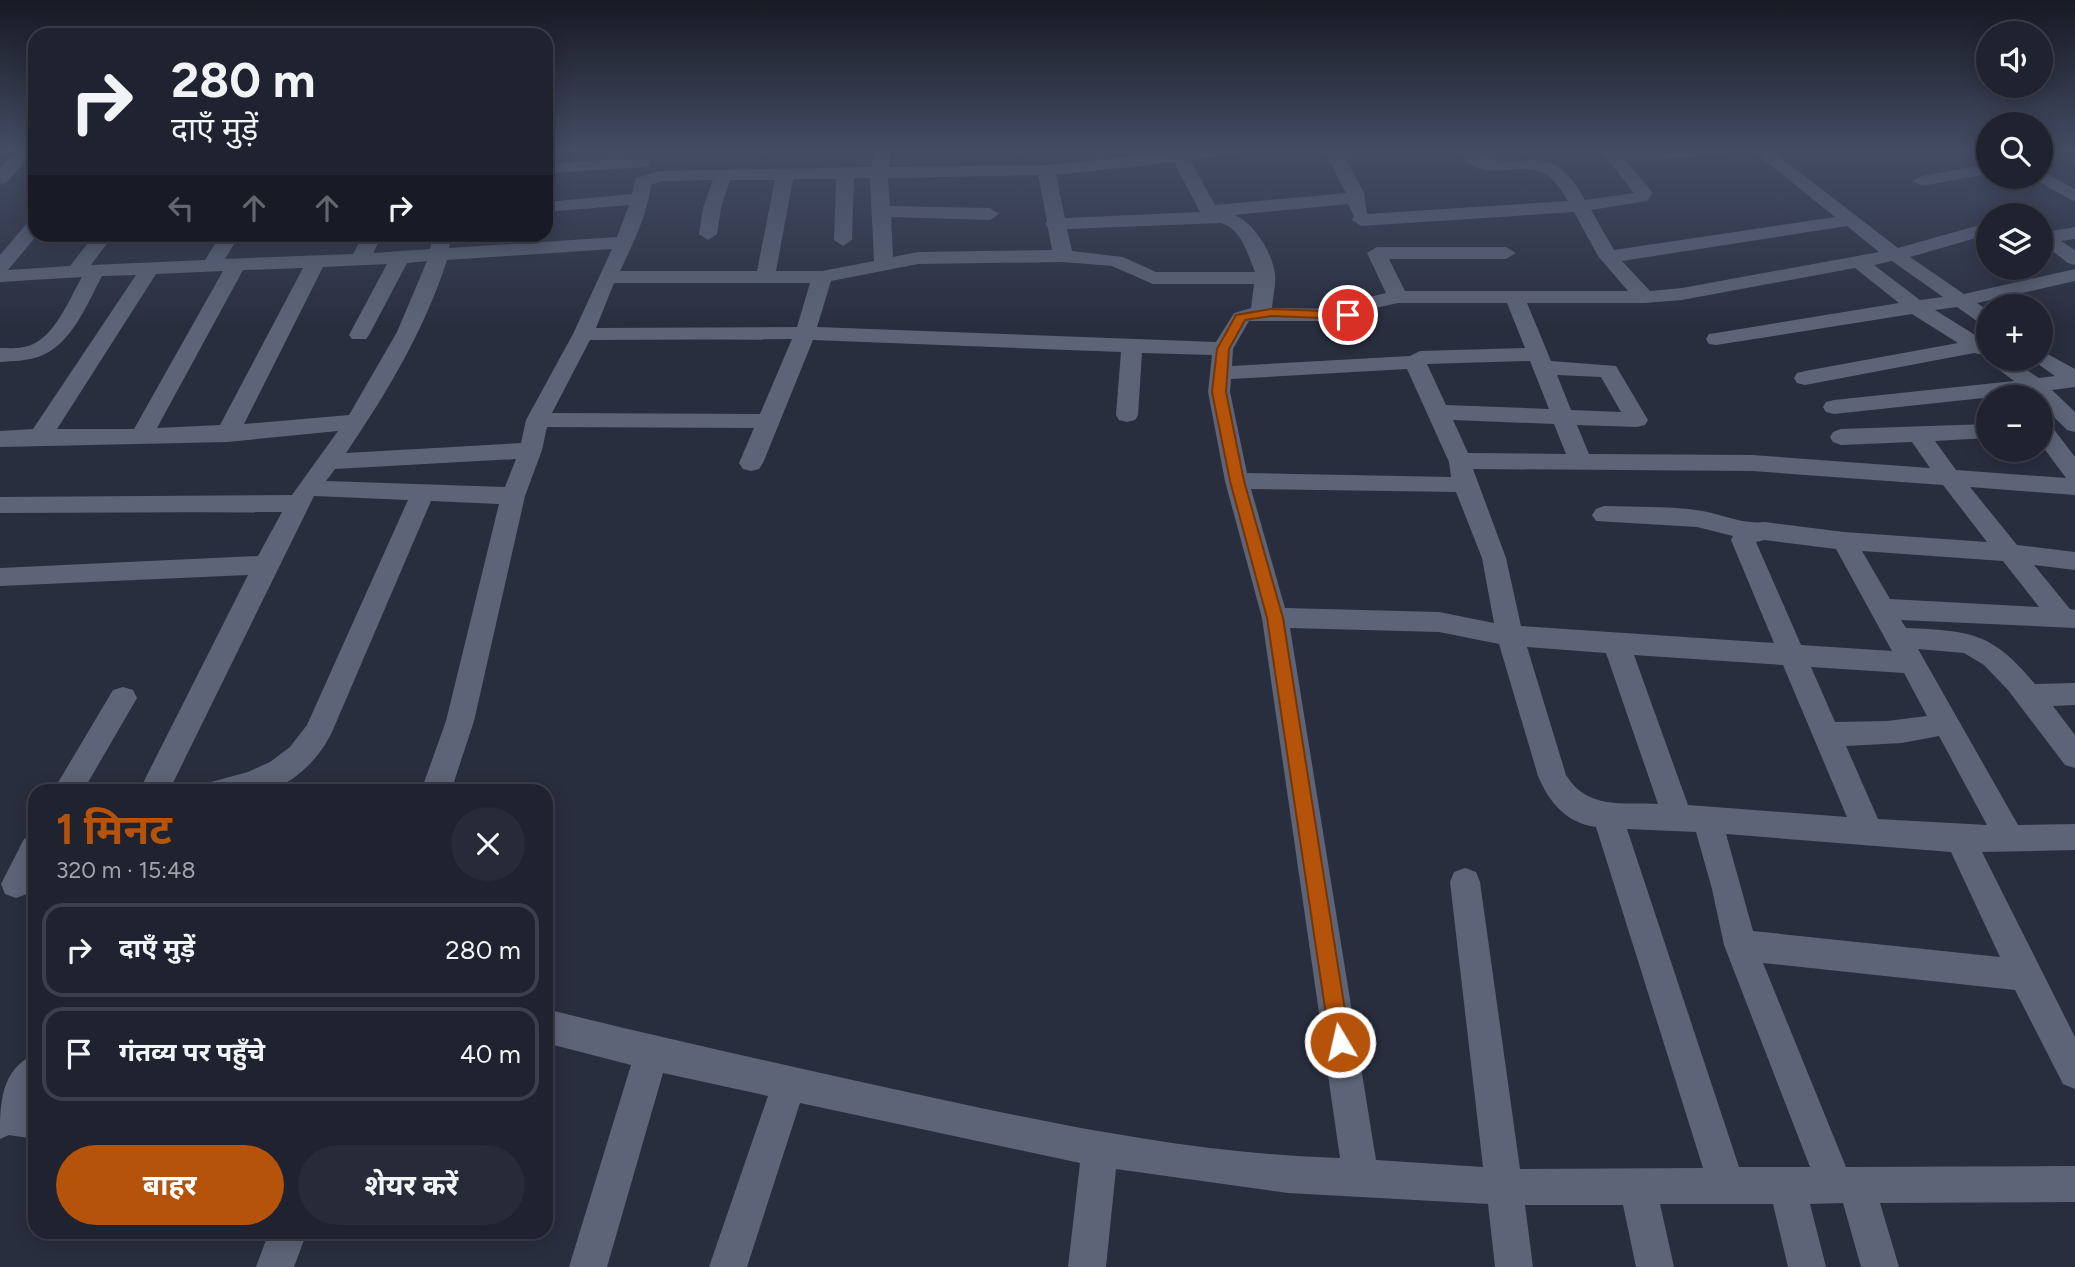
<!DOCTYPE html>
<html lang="hi">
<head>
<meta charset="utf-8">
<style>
	:root { --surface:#1f222f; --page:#272a37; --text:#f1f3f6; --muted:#a1a4aa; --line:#3c3f4b; --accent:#b45309 }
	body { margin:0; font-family:Figtree,"Noto Sans Devanagari",sans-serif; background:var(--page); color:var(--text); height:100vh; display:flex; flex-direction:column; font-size:26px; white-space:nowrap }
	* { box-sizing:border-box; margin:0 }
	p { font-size:23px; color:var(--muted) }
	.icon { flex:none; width:38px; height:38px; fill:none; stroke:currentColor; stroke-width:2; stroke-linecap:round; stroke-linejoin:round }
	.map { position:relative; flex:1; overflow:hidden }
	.details { position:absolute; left:28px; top:784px; width:525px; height:455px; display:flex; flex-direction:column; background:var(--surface); border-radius:21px; box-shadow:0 4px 18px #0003,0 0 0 2px var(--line) }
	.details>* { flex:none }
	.hud { position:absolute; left:28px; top:28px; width:525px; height:214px; border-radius:21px; box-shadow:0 4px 18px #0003,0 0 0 2px var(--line); background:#1f222f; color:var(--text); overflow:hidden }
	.tools { position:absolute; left:1976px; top:21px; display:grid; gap:14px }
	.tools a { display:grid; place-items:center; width:77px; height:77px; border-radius:50%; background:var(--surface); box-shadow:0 4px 18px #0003,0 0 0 2px var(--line); font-size:35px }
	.pin { position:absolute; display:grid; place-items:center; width:60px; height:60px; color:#fff; margin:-30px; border:4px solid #fff; border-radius:50%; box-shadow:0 2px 7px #0007 }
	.me { position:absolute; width:77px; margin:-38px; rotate:351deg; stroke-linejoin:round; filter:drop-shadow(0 0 5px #0008) }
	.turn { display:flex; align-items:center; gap:24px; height:147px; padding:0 28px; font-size:32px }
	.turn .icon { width:91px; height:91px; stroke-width:2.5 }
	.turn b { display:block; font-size:49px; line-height:60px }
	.lanes { display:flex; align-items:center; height:66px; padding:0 28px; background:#0003; justify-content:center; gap:35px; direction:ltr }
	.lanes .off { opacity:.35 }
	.round { display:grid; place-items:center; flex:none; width:74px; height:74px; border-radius:37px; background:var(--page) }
	.summary { display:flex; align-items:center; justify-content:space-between; height:119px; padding:0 28px }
	h1 { font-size:42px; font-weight:700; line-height:52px; color:var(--accent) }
	.action { display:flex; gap:14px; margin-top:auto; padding:14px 28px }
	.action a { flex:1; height:80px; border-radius:42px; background:var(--accent); color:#fff; font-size:28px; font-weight:700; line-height:80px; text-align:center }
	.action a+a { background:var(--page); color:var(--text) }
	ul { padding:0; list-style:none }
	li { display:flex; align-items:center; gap:21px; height:94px; margin:0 14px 10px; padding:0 14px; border:4px solid var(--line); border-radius:21px }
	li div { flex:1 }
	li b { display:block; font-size:26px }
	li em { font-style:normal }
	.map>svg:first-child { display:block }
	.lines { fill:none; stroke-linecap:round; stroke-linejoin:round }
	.minor { fill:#5d6477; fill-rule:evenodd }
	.route { fill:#b45309; stroke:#753606; stroke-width:2 }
</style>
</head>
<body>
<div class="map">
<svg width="2075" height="1267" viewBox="0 0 2075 1267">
	<rect width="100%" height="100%" fill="#292e3f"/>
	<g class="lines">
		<path class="minor" d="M0,150h10l-10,5z
			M17,150h18l-29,33 -6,1v-16z
			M875,150h16l-2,17 157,-2 145,-15h44l-2,4 -43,6 25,45 131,-12 -22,-43h17l23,43 3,21 201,-13c-6,-10 -14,-23 -25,-28 -25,-14 -63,15 -84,-23h17c23,22 55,1 81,16 12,7 21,22 28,34l49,-7 -34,-43h123l-2,4 -6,1 -60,5h-30l28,33 -6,8 -56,9 23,40 221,-33 -83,-67h19l127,98 78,-22 7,2 2,4 -2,4 -73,21 54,37 111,-25v12l-98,22 11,8v15l-7,-2 -24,-17 -22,3 53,33v16h22l29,19 16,-2 -24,-17h9v-9l35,19v18l-23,3 23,22v20l-8,-2 -27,-27v-6h-5l-5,-4 -196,21 -8,-2 -3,-5 3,-5 8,-2 180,-19 -29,-22 3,-3 -14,-3 -169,32 -8,-2 -3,-5 3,-5 8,-2 153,-28 -46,-29 -196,31 -7,-1 -3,-5 3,-5 7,-1 183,-30 -44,-35 -173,32 -37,3h-118l24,58 65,5 32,54 -3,5 -8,2 -60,-2 12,29 163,1 178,13 -18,-26 -71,3 -8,-3 -3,-5 3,-5 8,-3 147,-5v14l-53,3 21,29 110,8 -26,-35 1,-22 8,2 26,34v38l-105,-8 47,58 58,7v18l-41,-5 36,44 5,1v18l-174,-8 5,8c65,3 86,4 129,56l40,-1v22l-22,1 22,29v33l-10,-3 -57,-75 -24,-25 -20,-12 -46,-4 100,176 57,-1v26l-93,2 93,185v52l-12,-5 -48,-94 -252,-27 83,204 229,-1v36l-195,1 19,64h-38l-18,-64 -33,1 16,63h-38l-15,-63h-113l14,63h-38l-13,-62h-98l8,62h-38l-7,-63 -200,-11 -172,-24 -10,98h-38l12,-104 -280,-60 -53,164h-38l59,-171 -105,-23 -56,194h-38l62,-202 -85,-22v-34c120,30 240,56 361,83 141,31 288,62 433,66l-78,-540 -37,-137 -17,-89 4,-37 -70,-2 -4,62 -3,5 -8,2 -8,-2 -3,-5 5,-63 -308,-12 -50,123 -4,6 -8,2 -8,-2 -4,-6 15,-35 -207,-1 -5,23 -17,46 -51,225 -23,70h-30l25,-70 53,-217 -68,-3 -99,231c-12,25 -36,51 -64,58 -18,5 -43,1 -62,1l5,-9 37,-10 22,-10 20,-15 17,-22 101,-225 -94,-4 -145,295h-30l109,-216 -248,11v-18l258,-12 24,-44 -282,1v-16l292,-2 46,-64 -111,11 -227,5v-16l33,-2 103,-154 -34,1c-15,28 -31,70 -64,81 -12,4 -25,4 -38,5v-14c9,0 19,1 28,-2 27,-8 41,-47 54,-69l-82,5v-27l28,-33 7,-2v14h3l-30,36 62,-4 25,-32h19l-23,31 114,-5 16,-26h19l-15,25 128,-5 11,-20h19l-10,19 57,-4 3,-15h19l-3,14 168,-11 12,-32 -83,7v-10l86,-8 4,-16 23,-7 212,-4zM1174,162l26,50 -135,6 -9,-43zM1038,175l9,46 -2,3 3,4 4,22 -134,2 -25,5 -2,-40 99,3 9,-6 -9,-6 -100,-2 -2,-28zM854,178h16l4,83 -52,10h-46l17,-92h43l-2,61 9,6 9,-6zM713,180l-10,28 -4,26 9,6 9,-6 4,-26 9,-28h45l-18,91h-137c13,-27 27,-56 31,-86l10,-4zM1348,204l6,12 -2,4 9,6 213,-14 24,44 30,35h-223l-16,-32h117l10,-6 -10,-6h-129l-10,6 19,40 -25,6 -9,10 -80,-1c1,-11 4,-24 3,-34 -2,-20 -22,-53 -41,-59zM1221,223c21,6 26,30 34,49h-99l-33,-15 -51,-6 -5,-22zM1847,226l32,26 -197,36 -32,3 -28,-30zM612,249l-39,85 -47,86 -5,23 -175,10c41,-60 79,-124 101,-193zM427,261l-30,71 -48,83 -105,9 79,-157 64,-3 -38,71 3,4h14l3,-4 38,-72zM1892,261l51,36 -23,3 -46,-35zM1063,262l49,4 41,18h101l-3,24 -17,5 -18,29 -399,-15 14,-46 87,-17zM303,268l-83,157 -63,3 86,-158zM223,271l-89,158h-77l99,-155zM614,283h196l-13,44 -201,1zM1398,303h109l18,45 -105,3 -10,5 -178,10 1,-17 16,-28h109l7,-2 10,-11zM792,339l-32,75 -208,-1 38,-73zM1530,361l19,48 -103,-4 -19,-41zM1407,369l42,93 2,15 -204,-4 -17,-81 1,-13zM1557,375l44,2 20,35 -50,-2zM1453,420l101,4 12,30 -98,-1zM516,459l-11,28 -179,-6 9,-12zM1473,469l279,2 191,14 44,57 -143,-10 -79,-10c-22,3 -46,-9 -69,-12 -30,-4 -61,-3 -92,-4l-8,3 -4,6 4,6 101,6 36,9 -2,4 43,103 -253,-17 -15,-68zM1251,489l205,3 26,66 12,65 -55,-11 -154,-4zM1765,540l71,9 56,102 -91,-6 -45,-103zM1862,551l141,10 36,46 -149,-8zM1290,628l149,4 60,12 39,132c11,26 28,47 58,51l107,341 -183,1 -40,-287 -4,-10 -11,-4 -11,4 -4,10 33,285 -107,-7zM1527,647l79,6 52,151c-35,-2 -71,6 -92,-29zM1634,655l149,10 64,152 -159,-12zM1811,667l93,6 23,43 -40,5 -52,1zM1939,736l48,89 -109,-6 -32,-73 56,-3zM1627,829l69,3 16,57 12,56 86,222h-71zM1726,834l225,18 49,105 -247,-26z
			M641,158l6,1 3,4 -3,4 -101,6v-10z
			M1988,164v10l-66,12 -9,-5 9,-5z
			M2040,170l35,19v13l-41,-23 -2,-2h8z
			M2075,227v12l-14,2 14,9v15l-7,-2 -27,-21v-9z
			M123,687l10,3 4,8 -54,93h-30l60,-101z
			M35,835v44l-8,15 -11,4 -11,-4 -4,-10 23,-45z
			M35,1054v85l-26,-4 -9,4c0,-35 0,-69 35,-85z
			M269,1232h38l-13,35h-38z"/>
	</g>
	<linearGradient id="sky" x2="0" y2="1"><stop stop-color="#171923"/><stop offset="0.46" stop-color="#434c63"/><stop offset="1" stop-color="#434c63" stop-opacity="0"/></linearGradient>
	<rect width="2075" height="327" fill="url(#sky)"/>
	<path class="route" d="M1271,309l77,3 6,3 -6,4 -77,-3 -26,4 -16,29 -3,43 18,89 39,137 67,424 -3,8 -7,3 -7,-3 -3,-8 -63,-424 -37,-137 -18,-89 5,-43 19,-34z"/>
</svg>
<div class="tools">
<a><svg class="icon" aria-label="sound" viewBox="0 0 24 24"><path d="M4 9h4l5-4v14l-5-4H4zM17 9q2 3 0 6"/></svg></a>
<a><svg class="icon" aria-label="search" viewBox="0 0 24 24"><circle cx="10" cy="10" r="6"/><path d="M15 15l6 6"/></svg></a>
<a><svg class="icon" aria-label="layers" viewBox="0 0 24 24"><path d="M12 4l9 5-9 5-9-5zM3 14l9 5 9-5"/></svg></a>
<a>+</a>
<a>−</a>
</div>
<div class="pin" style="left:1348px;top:315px;background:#d93025"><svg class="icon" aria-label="arrive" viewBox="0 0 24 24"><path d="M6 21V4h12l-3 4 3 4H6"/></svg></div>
<svg class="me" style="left:1340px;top:1042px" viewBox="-20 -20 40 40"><circle r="17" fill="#b45309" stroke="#fff" stroke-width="3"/><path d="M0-11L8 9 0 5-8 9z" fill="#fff"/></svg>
<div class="hud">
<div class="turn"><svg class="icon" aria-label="right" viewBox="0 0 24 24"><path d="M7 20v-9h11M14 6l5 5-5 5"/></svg><div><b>280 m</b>दाएँ मुड़ें</div></div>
<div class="lanes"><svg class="icon off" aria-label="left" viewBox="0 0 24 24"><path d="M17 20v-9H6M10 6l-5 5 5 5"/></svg><svg class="icon off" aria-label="ahead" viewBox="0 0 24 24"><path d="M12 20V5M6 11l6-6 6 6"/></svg><svg class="icon off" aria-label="ahead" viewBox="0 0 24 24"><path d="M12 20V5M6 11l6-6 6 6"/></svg><svg class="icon" aria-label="right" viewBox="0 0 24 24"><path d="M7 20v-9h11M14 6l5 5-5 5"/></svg></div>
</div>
<section class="details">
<div class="summary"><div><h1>1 मिनट</h1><p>320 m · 15:48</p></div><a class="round"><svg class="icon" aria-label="close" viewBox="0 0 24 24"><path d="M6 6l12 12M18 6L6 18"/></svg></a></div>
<ul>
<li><svg class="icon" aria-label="right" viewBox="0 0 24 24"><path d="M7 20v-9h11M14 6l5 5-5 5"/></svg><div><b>दाएँ मुड़ें</b></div><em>280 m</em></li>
<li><svg class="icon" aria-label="arrive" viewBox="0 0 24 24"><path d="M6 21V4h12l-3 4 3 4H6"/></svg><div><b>गंतव्य पर पहुँचे</b></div><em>40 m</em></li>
</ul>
<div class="action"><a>बाहर</a><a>शेयर करें</a></div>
</section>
</div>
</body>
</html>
